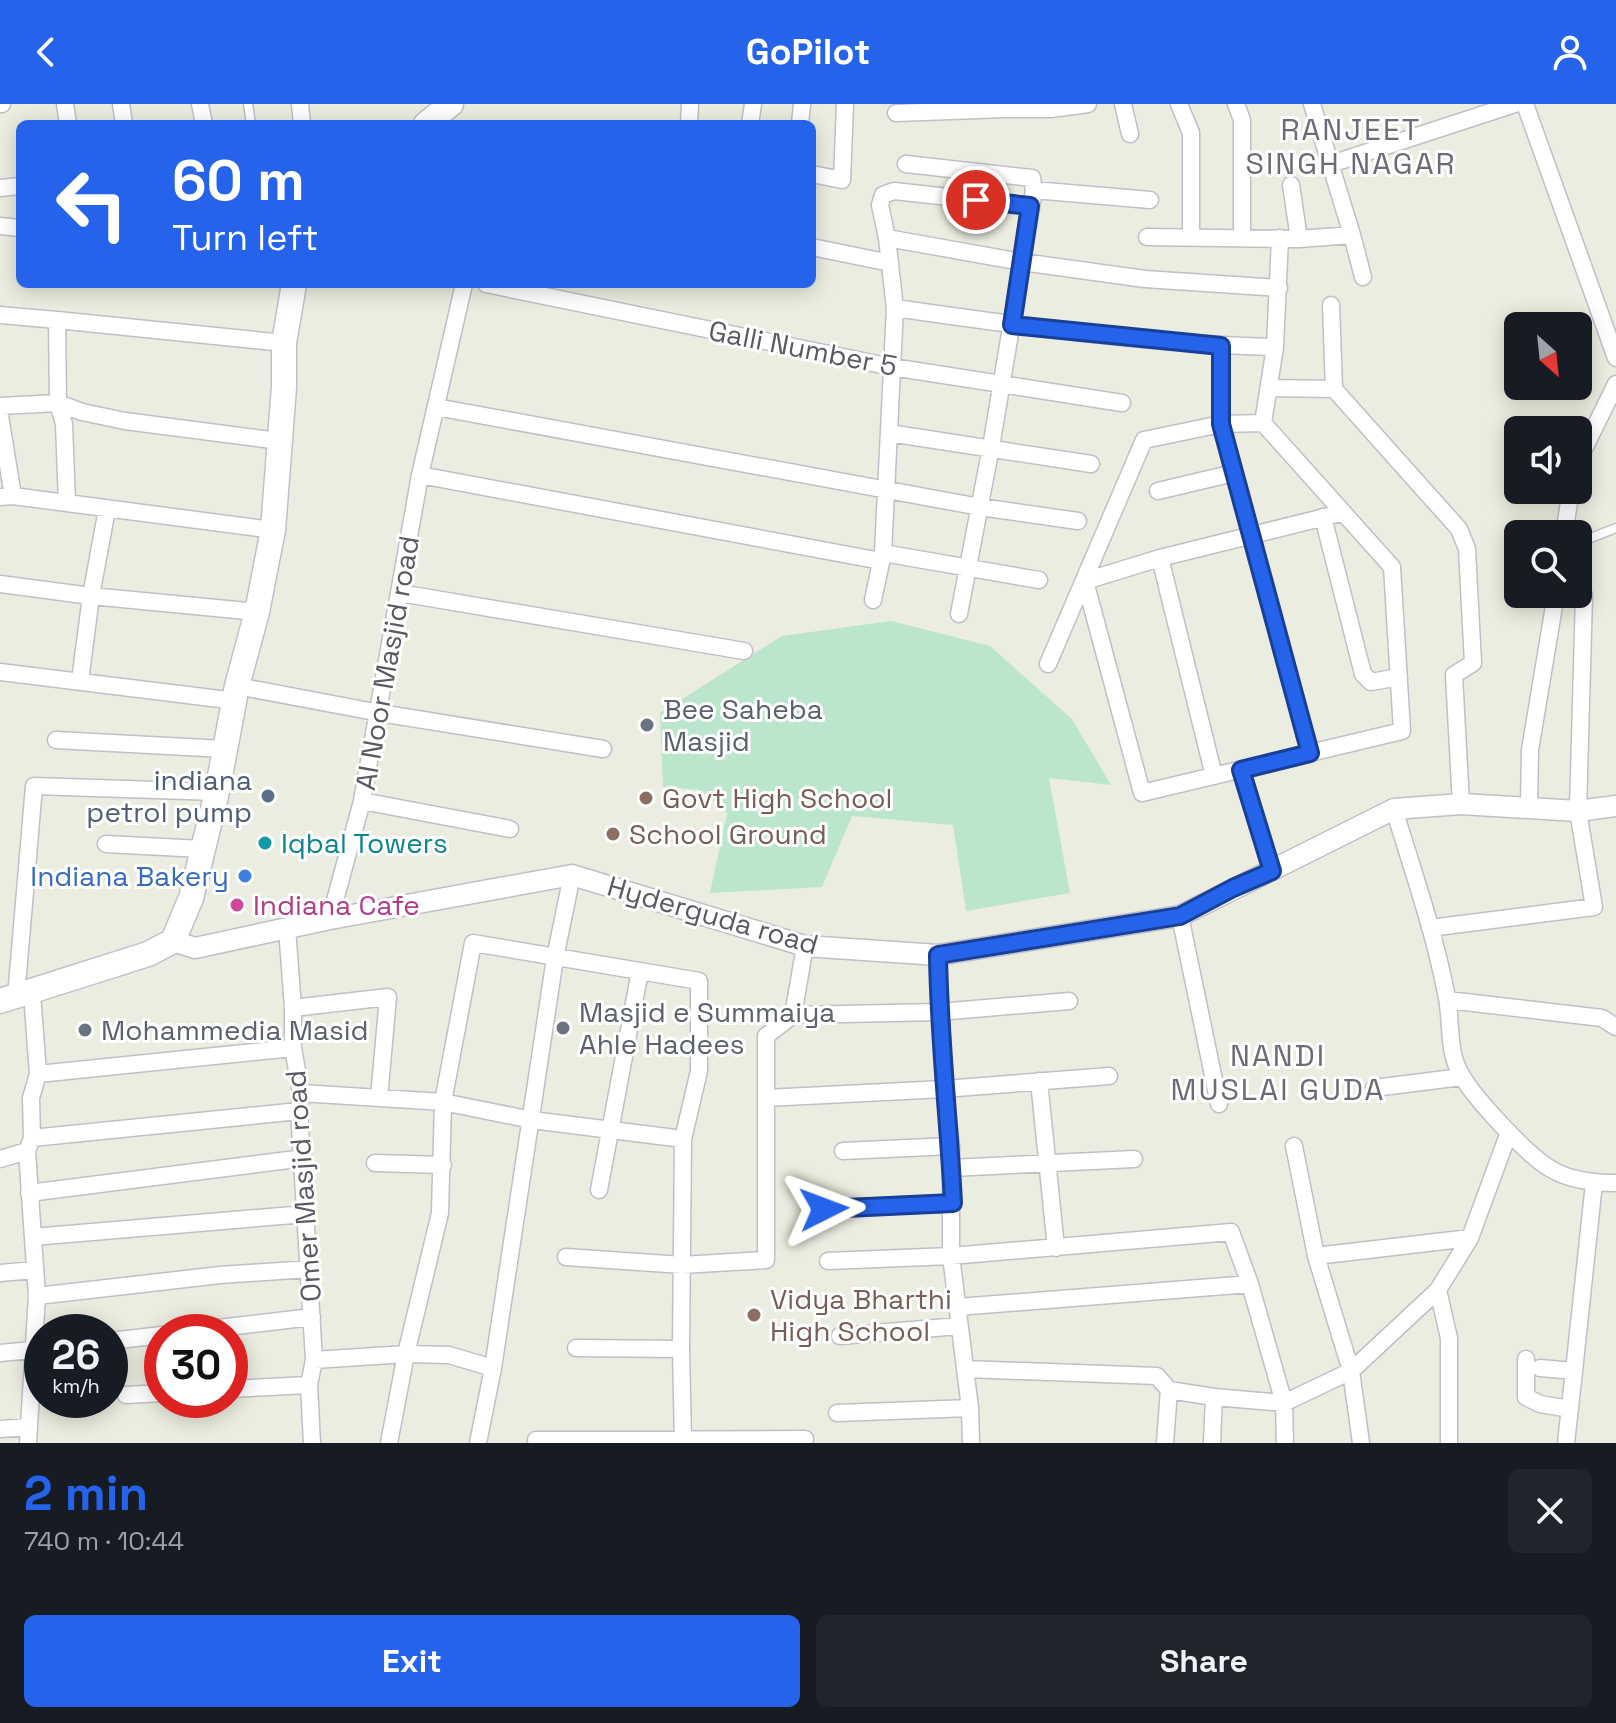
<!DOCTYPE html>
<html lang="en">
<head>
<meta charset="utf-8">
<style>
	:root { --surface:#171b24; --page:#20242c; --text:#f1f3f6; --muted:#9ea1a6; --accent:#2563eb }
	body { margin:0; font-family:"Space Grotesk",sans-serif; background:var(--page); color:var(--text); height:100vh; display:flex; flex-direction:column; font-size:30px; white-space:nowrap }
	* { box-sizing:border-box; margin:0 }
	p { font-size:26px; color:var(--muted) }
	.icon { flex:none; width:44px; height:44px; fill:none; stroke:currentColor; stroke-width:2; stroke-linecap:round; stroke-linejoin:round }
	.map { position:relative; height:1339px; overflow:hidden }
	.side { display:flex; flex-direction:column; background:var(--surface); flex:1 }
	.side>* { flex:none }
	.hud { position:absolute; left:16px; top:16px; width:800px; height:168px; border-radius:12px; box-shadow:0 4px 20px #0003; background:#2563eb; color:#fff; overflow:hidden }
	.needle { width:52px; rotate:153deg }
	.buttons { position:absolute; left:1504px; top:208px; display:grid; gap:16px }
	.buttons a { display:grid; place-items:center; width:88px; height:88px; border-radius:12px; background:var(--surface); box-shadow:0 4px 20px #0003; font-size:40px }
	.speed { position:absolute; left:24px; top:1210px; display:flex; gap:16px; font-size:40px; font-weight:700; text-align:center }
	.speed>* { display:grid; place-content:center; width:104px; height:104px; border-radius:50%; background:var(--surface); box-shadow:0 4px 20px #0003; line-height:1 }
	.speed small { font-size:20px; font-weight:400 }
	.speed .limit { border:12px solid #d22; background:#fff; color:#111 }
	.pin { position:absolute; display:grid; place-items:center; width:68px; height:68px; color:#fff; margin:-34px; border:4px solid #fff; border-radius:50%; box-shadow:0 2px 8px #0007 }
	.me { position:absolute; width:88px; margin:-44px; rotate:87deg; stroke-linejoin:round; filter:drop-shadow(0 0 6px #0008) }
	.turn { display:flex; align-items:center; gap:28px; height:168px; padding:0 24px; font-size:36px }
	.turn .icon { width:104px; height:104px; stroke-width:2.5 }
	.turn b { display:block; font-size:56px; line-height:68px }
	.round { display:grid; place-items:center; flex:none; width:84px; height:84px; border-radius:12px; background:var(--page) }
	.overview { display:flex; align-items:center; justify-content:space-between; height:136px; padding:0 24px }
	h1 { font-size:48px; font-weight:700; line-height:60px; color:var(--accent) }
	.cta { display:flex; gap:16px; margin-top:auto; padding:16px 24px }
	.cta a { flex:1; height:92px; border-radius:12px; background:var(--accent); color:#fff; font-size:32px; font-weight:700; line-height:92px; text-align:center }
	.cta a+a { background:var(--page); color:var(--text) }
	header { display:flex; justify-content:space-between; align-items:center; height:104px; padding:0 24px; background:var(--accent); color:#fff; font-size:36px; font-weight:700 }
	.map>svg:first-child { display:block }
	.green { fill:#bbe6cc }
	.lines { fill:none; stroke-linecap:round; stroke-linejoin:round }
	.service-casing { stroke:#c0bfc8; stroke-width:11 }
	.minor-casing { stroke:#c0bfc8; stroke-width:19 }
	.tertiary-casing { stroke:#c0bfc8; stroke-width:23 }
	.secondary-casing { stroke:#c0c0ca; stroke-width:27 }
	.service { stroke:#fff; stroke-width:8 }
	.minor { stroke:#fff; stroke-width:16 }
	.tertiary { stroke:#fff; stroke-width:20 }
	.secondary { stroke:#fff; stroke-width:24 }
	.route-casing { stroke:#184099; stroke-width:20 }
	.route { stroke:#2563eb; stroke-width:14 }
	.worship-dot { fill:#6b7280; stroke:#fff; stroke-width:3 }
	.service-dot { fill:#5c6f8a; stroke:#fff; stroke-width:3 }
	.education-dot { fill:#8d6e63; stroke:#fff; stroke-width:3 }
	.culture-dot { fill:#0f9aa8; stroke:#fff; stroke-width:3 }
	.shop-dot { fill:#3f7fe0; stroke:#fff; stroke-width:3 }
	.hotel-dot { fill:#d1479c; stroke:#fff; stroke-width:3 }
	.labels { text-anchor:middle; stroke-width:6; stroke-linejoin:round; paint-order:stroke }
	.street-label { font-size:28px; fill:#595962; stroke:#fff }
	.worship-label { font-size:28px; fill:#5b616d; stroke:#fff; text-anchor:start }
	.service-label { font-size:28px; fill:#4e5e75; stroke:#fff; text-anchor:end }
	.education-label { font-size:28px; fill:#785e54; stroke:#fff; text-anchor:start }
	.culture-label { font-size:28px; fill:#0d838f; stroke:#fff; text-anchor:start }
	.shop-label { font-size:28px; fill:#366cbe; stroke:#fff; text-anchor:end }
	.hotel-label { font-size:28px; fill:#b23c85; stroke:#fff; text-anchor:start }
	.neighbourhood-label { font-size:30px; letter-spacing:2px; fill:#6a6b74; stroke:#fff }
</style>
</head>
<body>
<header><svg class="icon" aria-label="back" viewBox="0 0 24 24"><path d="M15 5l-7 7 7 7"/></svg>GoPilot<svg class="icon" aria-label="person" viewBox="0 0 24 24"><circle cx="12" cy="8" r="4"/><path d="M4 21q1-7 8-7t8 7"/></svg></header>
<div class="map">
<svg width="1616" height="1339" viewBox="0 0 1616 1339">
	<rect width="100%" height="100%" fill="#ebede0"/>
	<path class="green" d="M891,517l99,25 82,73 39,66 -62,-7 21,115 -104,18 -13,-86 -101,-9 -30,71 -112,6 17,-80 -27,-23 -37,-3 -3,-74 122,-77z"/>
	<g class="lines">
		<g class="service-casing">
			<path id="service" d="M248,0l3,20
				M1578,439l38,-15"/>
		</g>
		<g class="minor-casing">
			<path id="minor" d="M0,0h2
				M65,0l3,20
				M121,0l3,20
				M200,0l4,20
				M300,0l2,20
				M1004,0l1,5h46l37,-5
				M1123,0l7,30
				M1179,0l12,29v104
				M1236,0l6,16v118
				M1312,0l40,131 11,42
				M1525,0l91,254
				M896,9l109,-4
				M689,20l1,-20
				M750,20l3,-20
				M800,20l2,-20
				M906,60l126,14 2,12 -43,257 -32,167
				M1331,60l184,-60
				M812,70l30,6 3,-75
				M1291,81l8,54
				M0,84l20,-2
				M1034,86l116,10
				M0,122l20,2
				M1147,133l152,2 53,-4
				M887,134l135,24 123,17 134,9
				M1280,134l-5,109 -12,76 129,144 10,164 -260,62 -57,-212 75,-23 181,-45
				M812,143l78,16
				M486,180l406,83 230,36
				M1331,201l3,84 125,140 8,20 6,114 -19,12 7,129
				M895,204c126,18 253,36 380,39
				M0,211l57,5
				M1221,242v78l89,329
				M1270,284l64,1
				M0,302l58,-3 24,9 43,9 154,20
				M436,303l544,100 98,14
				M0,312l13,80
				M889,329l202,31
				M1578,357l38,-77
				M420,371l461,86
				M1158,387l76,-18
				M0,393l13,-1 260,34
				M67,399l-3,-79 -6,-21 -1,-83 227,23
				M1323,413l40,157 8,8 28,-5
				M1564,430l7,-44
				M883,449l156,27
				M1160,454l54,218
				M0,480l91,12 166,16
				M400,489l344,58
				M873,496l10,-47 12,-245 -8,-70 -7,-33 3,-10 11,-4 136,15
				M1048,560l96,-224 77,-16 42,-1
				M0,568l236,29
				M80,577l11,-85 16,-87
				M237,582l143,27 223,36
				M56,636l168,9
				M1241,666l31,101
				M362,697l148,28
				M1529,704l1,-58 26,-156
				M1394,705c19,62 41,125 53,189 5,26 0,55 15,78 13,23 66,80 89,93 18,11 44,14 65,14
				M106,740l96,5
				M1180,812l39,188
				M330,815l32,-118 58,-326 44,-191
				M287,824l6,80v40l8,45 -2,18 15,249 -5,25 3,58
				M1430,824l164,-21 -16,-96 6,-216
				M938,851l6,134 7,57v110l19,152 1,35
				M16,893l18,-211 183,6
				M1448,896l154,18 14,9
				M293,904l95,-11 -9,101
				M793,911l146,-3 130,-11
				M38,970l255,-26
				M1039,977l17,167
				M1374,984l88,-11
				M301,989l142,9 89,18 151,19
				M766,994l178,-9 165,-13
				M32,1034l267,-27
				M1294,1042l22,110 35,115 10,72
				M843,1047l108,-5
				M0,1055l27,-8
				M375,1059l68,2
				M951,1064l183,-9
				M599,1086l41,-219
				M29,1089l275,-35
				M824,1105l129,-6
				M33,1133l272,-23
				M1316,1152l154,-18
				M566,1153l116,8 84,-5v-224l27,-21 12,-69
				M828,1157l123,-5 280,-24 19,52 34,119 1,40
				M0,1169l34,-3
				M1438,1186l11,48v105
				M37,1192l183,-21 89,-6
				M958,1203l292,-23
				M185,1228l127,-15
				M840,1232l119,-10
				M110,1237l52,-6
				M576,1244l105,1
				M0,1249l42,-4
				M1526,1255v38l14,7 30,5
				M314,1256l92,-6 43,1 44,13
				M1540,1264l34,3 20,-188
				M965,1265l192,7 12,14 45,7 70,6 67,-32 87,-81 32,-52 39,-106
				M230,1285l79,-4
				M126,1291l36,-2
				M837,1309l133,-5
				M0,1325l29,-2
				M536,1336l269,-1
				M28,1339l9,-147 -10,-145 5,-13 -1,-40 7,-24 -6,-81
				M389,1339l17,-89 34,-141 3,-111 30,-159 226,38v90l-16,68 -2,210 2,94
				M478,1339l15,-75 62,-410 17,-83
				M1165,1339l4,-53
				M1212,1339l2,-46
				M1566,1339l8,-72"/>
		</g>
		<g class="tertiary-casing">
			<path id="tertiary" d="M173,837l22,7 135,-29 242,-44 233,71 133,9 242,-39 214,-107 67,-5 117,7 38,-5"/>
		</g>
		<g class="secondary-casing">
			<path id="secondary" d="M426,20l25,-20
				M0,897l148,-47 25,-13 18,-43 26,-106 20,-106 20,-74 16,-82 11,-143v-44l10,-59"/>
		</g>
		<use href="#service" class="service"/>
		<use href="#minor" class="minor"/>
		<use href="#tertiary" class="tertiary"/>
		<use href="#secondary" class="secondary"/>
	</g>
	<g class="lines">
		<g class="route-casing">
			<path id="route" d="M824,1105l129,-6c-4,-83 -14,-165 -15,-248l242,-39 53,-28 39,-17 -31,-101 69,-17 -89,-329v-78l-209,-21 18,-119 -54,-6"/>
		</g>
		<use href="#route" class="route"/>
	</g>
	<g class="worship-dot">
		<circle cx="647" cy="621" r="8"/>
		<circle cx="563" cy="924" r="8"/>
		<circle cx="85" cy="926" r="8"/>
	</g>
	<circle class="service-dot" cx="268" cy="692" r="8"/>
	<g class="education-dot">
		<circle cx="646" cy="694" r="8"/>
		<circle cx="613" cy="730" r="8"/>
		<circle cx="754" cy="1211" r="8"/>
	</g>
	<circle class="culture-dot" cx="265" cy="739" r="8"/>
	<circle class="shop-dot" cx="245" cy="772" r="8"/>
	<circle class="hotel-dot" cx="237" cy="801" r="8"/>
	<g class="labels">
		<g class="street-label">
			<text transform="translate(803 244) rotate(11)" y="10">Galli Number 5</text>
			<text transform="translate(387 559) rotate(-80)" y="10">AI Noor Masjid road</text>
			<text transform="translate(713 811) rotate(16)" y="10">Hyderguda road</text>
			<text transform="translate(303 1082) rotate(-94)" y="10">Omer Masjid road</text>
		</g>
		<g class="worship-label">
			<text x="663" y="615">Bee Saheba<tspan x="663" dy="32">Masjid</tspan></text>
			<text x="579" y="918">Masjid e Summaiya<tspan x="579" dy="32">Ahle Hadees</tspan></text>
			<text x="101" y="936">Mohammedia Masid</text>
		</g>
		<g class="service-label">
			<text x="252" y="686">indiana<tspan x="252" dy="32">petrol pump</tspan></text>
		</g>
		<g class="education-label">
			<text x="662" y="704">Govt High School</text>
			<text x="629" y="740">School Ground</text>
			<text x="770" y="1205">Vidya Bharthi<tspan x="770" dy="32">High School</tspan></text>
		</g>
		<g class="culture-label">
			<text x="281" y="749">Iqbal Towers</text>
		</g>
		<g class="shop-label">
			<text x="229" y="782">Indiana Bakery</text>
		</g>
		<g class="hotel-label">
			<text x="253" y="811">Indiana Cafe</text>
		</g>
		<g class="neighbourhood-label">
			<text x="1351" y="36">RANJEET<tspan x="1351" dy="34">SINGH NAGAR</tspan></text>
			<text x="1278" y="962">NANDI<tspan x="1278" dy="34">MUSLAI GUDA</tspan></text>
		</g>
	</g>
</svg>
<div class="buttons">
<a><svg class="needle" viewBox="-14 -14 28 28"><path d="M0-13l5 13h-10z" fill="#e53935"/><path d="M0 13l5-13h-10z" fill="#9ea1a6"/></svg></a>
<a><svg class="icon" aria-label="sound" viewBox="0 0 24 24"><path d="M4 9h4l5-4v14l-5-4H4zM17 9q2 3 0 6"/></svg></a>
<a><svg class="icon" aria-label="search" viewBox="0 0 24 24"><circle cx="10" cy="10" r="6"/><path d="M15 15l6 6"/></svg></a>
</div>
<div class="speed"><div>26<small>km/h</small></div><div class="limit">30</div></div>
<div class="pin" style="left:976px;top:96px;background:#d93025"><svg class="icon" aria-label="arrive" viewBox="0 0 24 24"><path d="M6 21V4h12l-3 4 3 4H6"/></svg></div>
<svg class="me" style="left:824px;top:1105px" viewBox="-20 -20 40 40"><path d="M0-17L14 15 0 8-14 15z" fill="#2563eb" stroke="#fff" stroke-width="4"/></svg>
<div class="hud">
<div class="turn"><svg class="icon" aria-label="left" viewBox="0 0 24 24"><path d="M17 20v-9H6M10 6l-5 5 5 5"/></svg><div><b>60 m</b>Turn left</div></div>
</div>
</div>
<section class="side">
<div class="overview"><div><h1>2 min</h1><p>740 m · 10:44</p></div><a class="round"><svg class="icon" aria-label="close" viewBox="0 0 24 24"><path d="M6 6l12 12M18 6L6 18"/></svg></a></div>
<div class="cta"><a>Exit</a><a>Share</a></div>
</section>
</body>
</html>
